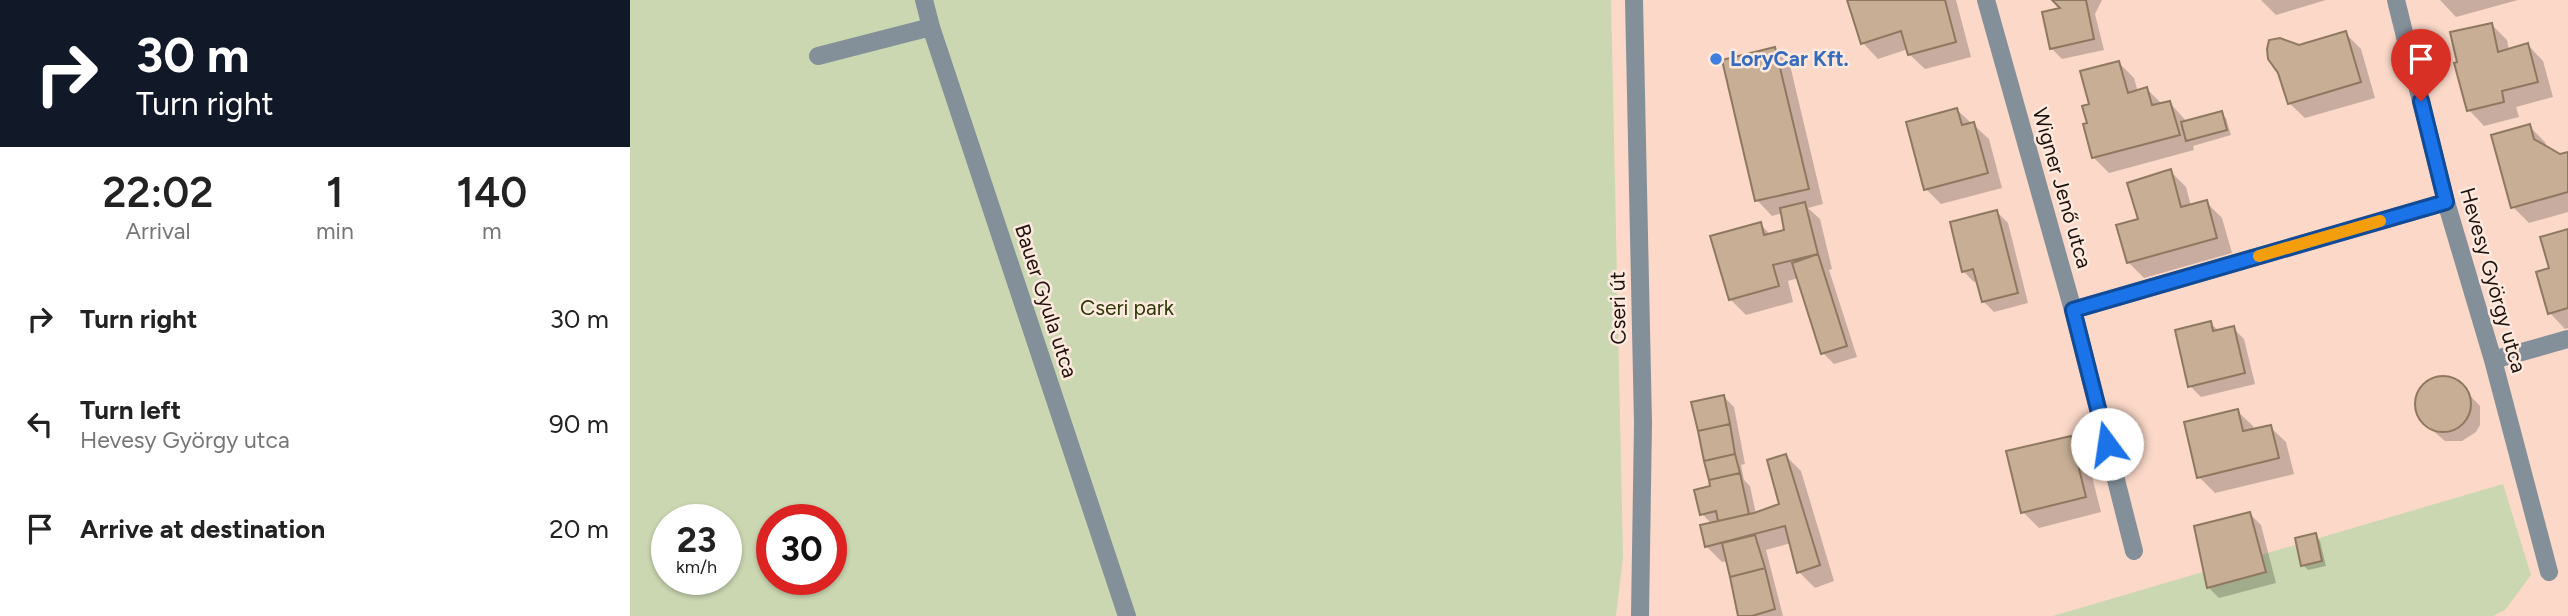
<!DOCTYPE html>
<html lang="en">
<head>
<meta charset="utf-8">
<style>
	:root { --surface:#fff; --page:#f6f6f6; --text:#222; --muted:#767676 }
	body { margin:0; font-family:Figtree,sans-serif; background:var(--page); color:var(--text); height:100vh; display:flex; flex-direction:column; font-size:26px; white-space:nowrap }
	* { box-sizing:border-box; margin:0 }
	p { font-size:23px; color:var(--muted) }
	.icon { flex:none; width:38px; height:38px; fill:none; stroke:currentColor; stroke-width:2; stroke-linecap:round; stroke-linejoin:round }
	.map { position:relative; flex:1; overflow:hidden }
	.side { display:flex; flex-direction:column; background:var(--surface); width:630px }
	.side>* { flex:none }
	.guide { background:#111827; color:#fff; overflow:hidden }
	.speed { position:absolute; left:21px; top:504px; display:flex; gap:14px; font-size:35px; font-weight:700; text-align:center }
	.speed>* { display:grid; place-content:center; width:91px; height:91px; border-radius:50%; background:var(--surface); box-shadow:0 2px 5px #0004; line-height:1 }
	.speed small { font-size:18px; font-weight:400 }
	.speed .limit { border:10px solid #d22; background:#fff; color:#111 }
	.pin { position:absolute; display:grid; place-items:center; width:60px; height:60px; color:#fff; margin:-72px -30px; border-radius:50% 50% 50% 0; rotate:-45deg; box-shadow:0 0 7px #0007 }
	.pin .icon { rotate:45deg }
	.me { position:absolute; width:77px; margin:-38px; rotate:346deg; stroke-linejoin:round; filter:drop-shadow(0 0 5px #0008) }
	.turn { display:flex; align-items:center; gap:24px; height:147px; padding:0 21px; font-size:32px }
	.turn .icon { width:91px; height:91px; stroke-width:2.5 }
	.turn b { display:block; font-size:49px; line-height:60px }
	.eta { display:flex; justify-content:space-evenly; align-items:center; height:119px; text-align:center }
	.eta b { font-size:42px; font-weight:600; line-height:49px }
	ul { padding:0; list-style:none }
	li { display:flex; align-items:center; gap:21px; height:105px; padding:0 21px }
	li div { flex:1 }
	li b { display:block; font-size:26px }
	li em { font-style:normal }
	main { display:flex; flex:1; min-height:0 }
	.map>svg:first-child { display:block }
	.green { fill:#cad7b1; fill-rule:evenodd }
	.shadow { fill:#0003 }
	.building { fill:#c7ae95; stroke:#8f7860; stroke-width:2 }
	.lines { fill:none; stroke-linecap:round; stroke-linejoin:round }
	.minor { stroke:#838f99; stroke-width:18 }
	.route-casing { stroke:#114b97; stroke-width:18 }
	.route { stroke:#1a73e8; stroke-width:12 }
	.slow { stroke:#f59e0b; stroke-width:12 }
	.shop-dot { fill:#3f7fe0; stroke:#fee9df; stroke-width:2.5 }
	.labels { text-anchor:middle; stroke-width:5; stroke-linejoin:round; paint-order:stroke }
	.shop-label { font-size:21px; font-weight:bold; fill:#366cbe; stroke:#fee9df; text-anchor:start }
	.street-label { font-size:21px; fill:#1e120c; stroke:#fee9df }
	.park-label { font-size:21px; fill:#2c3907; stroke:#fee9df }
</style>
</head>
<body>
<main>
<section class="side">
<div class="guide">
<div class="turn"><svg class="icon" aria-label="right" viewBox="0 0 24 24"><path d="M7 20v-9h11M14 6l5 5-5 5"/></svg><div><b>30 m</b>Turn right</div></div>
</div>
<div class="eta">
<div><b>22:02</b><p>Arrival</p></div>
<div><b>1</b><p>min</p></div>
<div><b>140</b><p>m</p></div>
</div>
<ul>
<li><svg class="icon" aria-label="right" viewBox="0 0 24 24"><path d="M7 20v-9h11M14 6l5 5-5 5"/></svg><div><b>Turn right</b></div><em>30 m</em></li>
<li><svg class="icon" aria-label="left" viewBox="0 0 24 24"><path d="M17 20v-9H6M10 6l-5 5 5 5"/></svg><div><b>Turn left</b><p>Hevesy György utca</p></div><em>90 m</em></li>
<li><svg class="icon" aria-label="arrive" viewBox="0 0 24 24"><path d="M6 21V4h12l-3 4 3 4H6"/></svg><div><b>Arrive at destination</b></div><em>20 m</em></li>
</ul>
</section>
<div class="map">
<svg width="1938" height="616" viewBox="0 0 1938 616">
	<rect width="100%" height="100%" fill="#fbd8c8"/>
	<path class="green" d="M0,0h981l12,557 -7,59h-986zM37,520h59v59h-59zM142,520h59v59h-59z
		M1873,484l28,91 -26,35 -12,6h-440z"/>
	<path class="shadow" d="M1219,0h107l15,57 -46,12 -16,-15 -1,-5 -30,10 -15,-16z
		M1424,0h48l-7,14 9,36 -42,9 -11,-11 12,-39z
		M1631,0h65l-50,15z
		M1810,0h78l-62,17z
		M1861,24l16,16 2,10 19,-5 15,16 10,36 -37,10 3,10 -35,9 -15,-16z
		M1715,33l16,16 14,49 -70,20 -16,-15 -9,-31 19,-25z
		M1144,49l16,16 33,139 -15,4 12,11 12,50 -3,1 28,87 -23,7 -11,-11 -24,-75 -11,3 5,21 -47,13 -15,-15 29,-76 11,11 15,-4 -3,-18 -11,3 -15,-16z
		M1488,62l16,16 4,14 9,-3 15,15 8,-1 17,19 34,-9 5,5 5,17 -38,11 1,4 -85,23 -15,-15 -9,-32 4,-2 2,-19z
		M1327,110l32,29 13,49 -61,16 -15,-15z
		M1899,126l16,16 2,6 13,8 8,-3v59l-39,11 -16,-16z
		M1540,171l16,16 5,19 15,-4 16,16 10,35 -88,25 -16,-16z
		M1367,212l11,11 20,80 -34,9 -11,-11 -5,-20 -4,1 -11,-11z
		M1938,230v98l-3,1 -15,-16 1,-43z
		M1580,323l9,8 14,-3 11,11 11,45 -54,13 -11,-11z
		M1817,378l9,3 24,25v19l-4,7 -14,9h-17l-13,-11 -11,-12 -4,-16 2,-8 11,-13z
		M1093,396l11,11 11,57 -4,1 3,15 6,6 6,28 25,-8 5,-50 15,15 33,110 -19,7 -16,-16 -8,-29 -25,7 17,66h-43l-12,-55 -6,1 -16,-16 6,-22 -10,-10 10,-26z
		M1607,411l16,15 1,4 16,-3 16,15 8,32 -79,19 -16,-16z
		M1441,437l15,16 15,59 -62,16 -16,-16z
		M1620,514l11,11 15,58 -57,15 -11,-11z
		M1685,535l5,6 6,25 -18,4 -5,-5z"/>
	<path class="building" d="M1217,0h98l11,42 -48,13 -7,-24 -40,13z
		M1422,0h34l8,39 -44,10 -8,-37 18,-4z
		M1862,23l6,29 30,-9 10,39 -36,9 2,11 -37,9 -13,-48 3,-1 -7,-30z
		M1716,31l15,51 -73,22 -10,-31 -10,-14 -1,-10 2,-9 11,-2 19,7z
		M1145,47l34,142 -54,12 -33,-141z
		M1489,61l9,32 19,-6 5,18 18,-4 10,34 -88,23 -9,-34 4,-1 -5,-17 7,-2 -9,-33z
		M1327,108l5,17 12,-3 14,51 -64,17 -18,-68z
		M1592,111l5,19 -41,11 -5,-19z
		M1900,124l4,15 26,15 8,-2v40l-57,16 -20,-73z
		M1541,169l10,38 26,-7 10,38 -90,25 -11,-38 22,-6 -11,-36z
		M1175,202l13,52 -45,11 6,21 -50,14 -19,-64 51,-14 3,13 20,-5 -4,-22z
		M1367,210l21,83 -36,9 -9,-33 -11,3 -12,-50z
		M1938,229v79l-20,6 -12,-42 13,-4 -9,-31z
		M1188,254l29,92 -26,8 -29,-91z
		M1581,321l2,10 21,-5 11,47 -57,14 -13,-57z
		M1785 404a28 28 0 1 1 56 0a28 28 0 1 1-56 0Z
		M1094,395l6,29 -32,7 -7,-29z
		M1608,409l5,22 28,-6 8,33 -82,20 -13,-56z
		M1100,424l5,30 -31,7 -6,-30z
		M1441,436l15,61 -65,16 -15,-62z
		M1105,454l5,19 -31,7 -5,-19z
		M1156,454l34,111 -23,8 -12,-47 -80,21 -5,-22 54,-12 25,-9 -12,-44z
		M1110,473l9,41 -31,7 -2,-10 -16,4 -6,-25 16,-4 -1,-6z
		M1620,512l16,60 -59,16 -13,-62z
		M1686,533l6,28 -21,5 -6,-28z
		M1125,535l10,33 -35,9 -8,-34z
		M1135,568l10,41 -23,7h-14l-8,-39z"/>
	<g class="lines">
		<path class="minor" d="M294,0l7,27 196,589
			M1004,0l9,423 -3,193
			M1356,0l87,310 61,241
			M1766,0l50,202 47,158 56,212
			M188,56l113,-29
			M1443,310l373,-108
			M1863,360l75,-21"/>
	</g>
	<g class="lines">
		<g class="route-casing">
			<path id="route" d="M1477,444l-34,-134 373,-108 -25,-101"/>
		</g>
		<use href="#route" class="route"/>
		<path class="slow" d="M1629,256l121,-35"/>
	</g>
	<circle class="shop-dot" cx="1086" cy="59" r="7"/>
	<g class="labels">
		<g class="shop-label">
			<text x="1100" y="66">LoryCar Kft.</text>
		</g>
		<g class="street-label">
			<text transform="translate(1432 188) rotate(74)" y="7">Wigner Jenő utca</text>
			<text transform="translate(1863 280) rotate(74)" y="7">Hevesy György utca</text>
			<text transform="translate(416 301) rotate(72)" y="7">Bauer Gyula utca</text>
			<text transform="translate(988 308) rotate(-91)" y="7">Cseri út</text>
		</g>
		<g class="park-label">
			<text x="497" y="315">Cseri park</text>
		</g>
	</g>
</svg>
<div class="speed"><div>23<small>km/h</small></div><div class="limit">30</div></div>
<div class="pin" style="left:1791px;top:101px;background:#d93025"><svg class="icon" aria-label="arrive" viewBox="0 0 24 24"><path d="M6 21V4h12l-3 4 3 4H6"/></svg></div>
<svg class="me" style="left:1477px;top:444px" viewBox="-20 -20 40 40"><circle r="19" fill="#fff"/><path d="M0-13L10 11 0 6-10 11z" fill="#1a73e8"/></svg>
</div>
</main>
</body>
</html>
